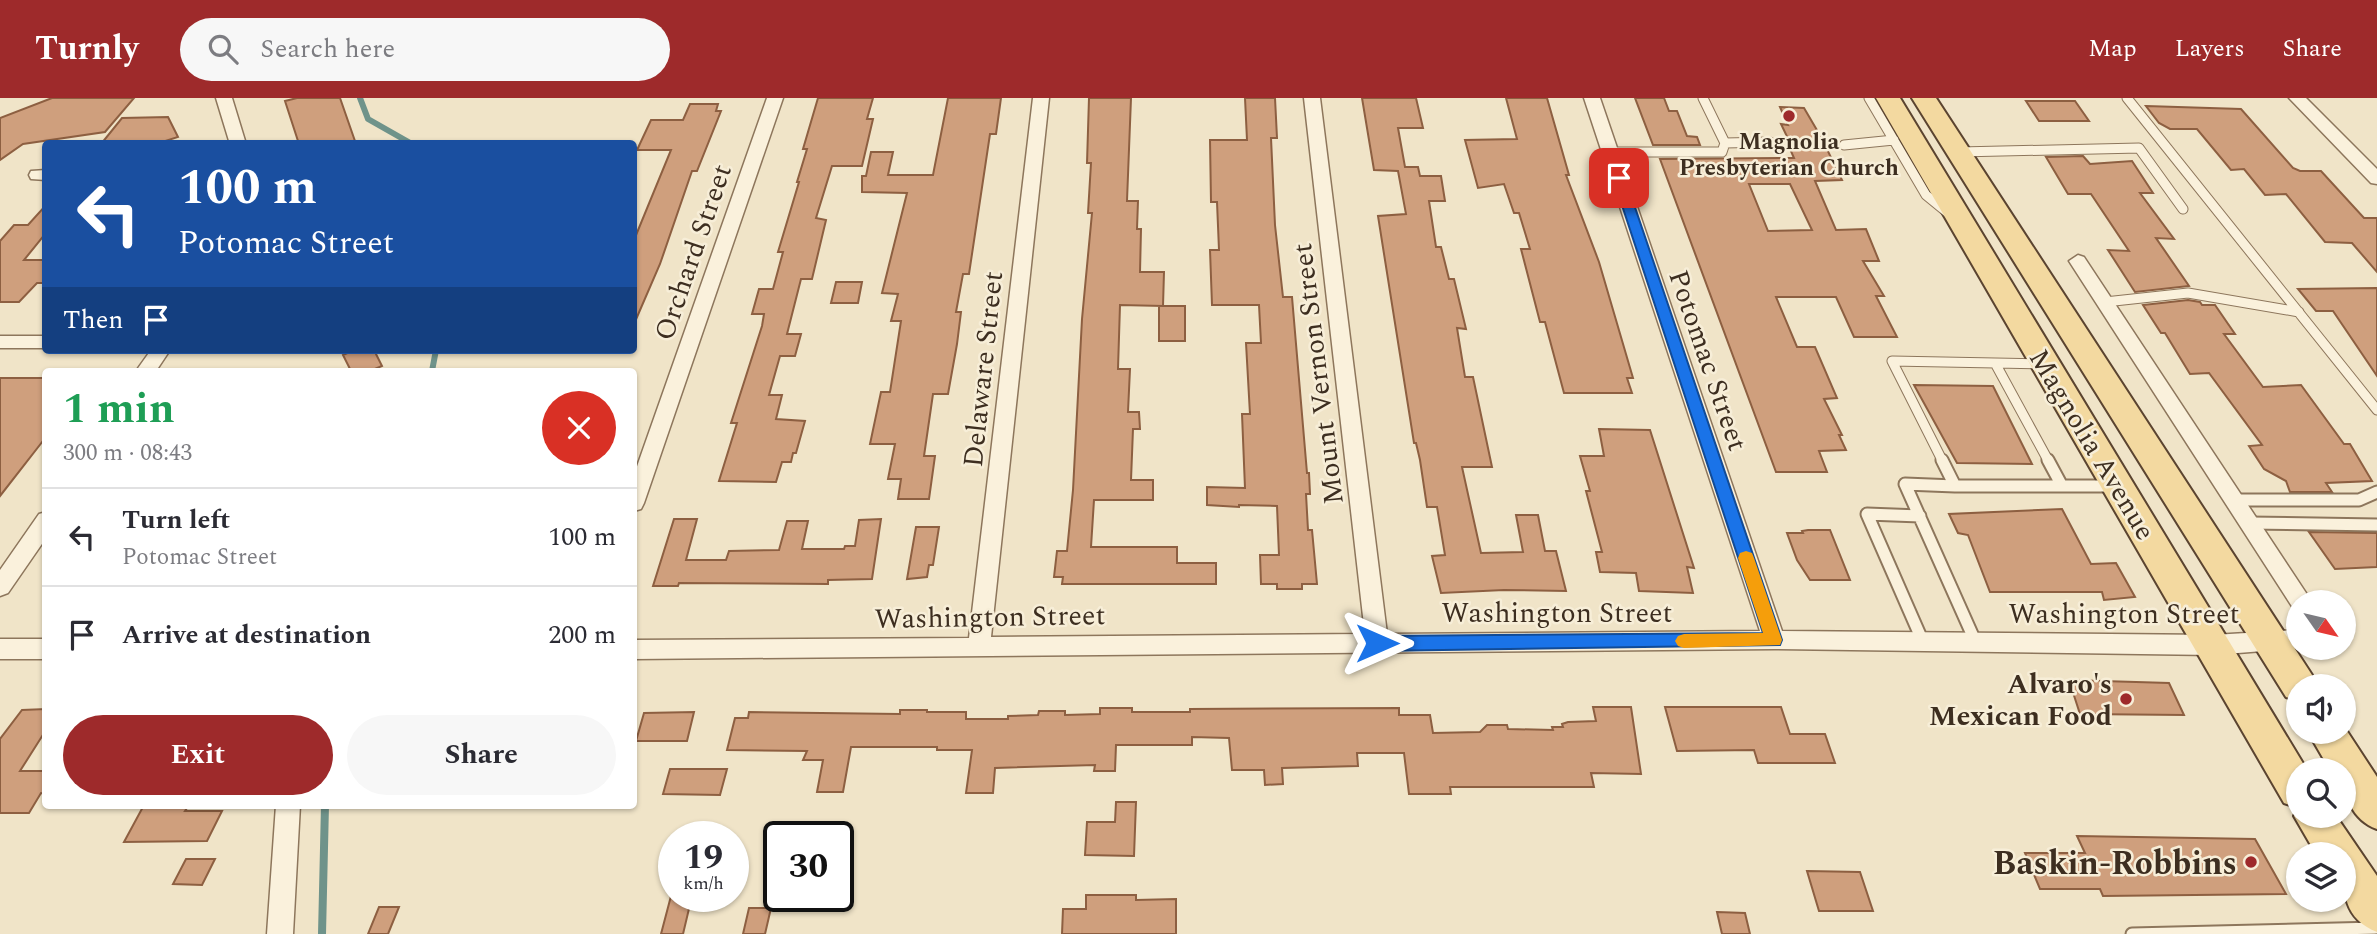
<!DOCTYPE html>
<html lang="en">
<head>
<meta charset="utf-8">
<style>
	:root { --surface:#fff; --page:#f7f7f7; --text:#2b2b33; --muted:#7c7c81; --line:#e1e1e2; --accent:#9e2a2b }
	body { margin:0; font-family:Spectral,serif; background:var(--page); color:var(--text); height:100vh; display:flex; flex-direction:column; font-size:26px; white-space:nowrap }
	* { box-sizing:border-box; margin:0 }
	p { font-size:23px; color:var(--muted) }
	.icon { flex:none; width:38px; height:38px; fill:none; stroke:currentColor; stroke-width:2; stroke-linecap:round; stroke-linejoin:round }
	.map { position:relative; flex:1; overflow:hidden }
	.sheet { position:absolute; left:42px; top:270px; width:595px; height:441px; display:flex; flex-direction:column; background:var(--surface); border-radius:7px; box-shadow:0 2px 5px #0004 }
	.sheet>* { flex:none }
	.top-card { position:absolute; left:42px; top:42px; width:595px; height:214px; border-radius:7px; box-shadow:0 2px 5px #0004; background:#1a4fa0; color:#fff; overflow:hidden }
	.needle { width:46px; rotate:124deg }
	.tools { position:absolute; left:2286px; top:492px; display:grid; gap:14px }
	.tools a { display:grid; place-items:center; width:70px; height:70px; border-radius:50%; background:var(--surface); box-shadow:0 2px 5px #0004; font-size:35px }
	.speed { position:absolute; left:658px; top:723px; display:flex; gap:14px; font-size:35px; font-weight:700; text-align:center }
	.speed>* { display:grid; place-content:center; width:91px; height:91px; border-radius:50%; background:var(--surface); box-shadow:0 2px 5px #0004; line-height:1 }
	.speed small { font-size:18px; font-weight:400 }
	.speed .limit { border:4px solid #111; border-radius:10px; background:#fff; color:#111 }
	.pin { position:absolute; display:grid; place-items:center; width:60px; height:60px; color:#fff; margin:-30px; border-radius:14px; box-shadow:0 4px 10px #0006 }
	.me { position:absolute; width:77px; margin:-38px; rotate:90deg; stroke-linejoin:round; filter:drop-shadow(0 0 5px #0008) }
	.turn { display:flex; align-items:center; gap:24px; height:147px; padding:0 21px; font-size:32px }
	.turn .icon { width:91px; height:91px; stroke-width:2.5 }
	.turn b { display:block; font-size:49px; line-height:60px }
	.then { display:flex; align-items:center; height:66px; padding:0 21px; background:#0003; gap:14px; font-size:26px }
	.round { display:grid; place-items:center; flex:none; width:74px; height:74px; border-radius:37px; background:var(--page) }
	.headline { display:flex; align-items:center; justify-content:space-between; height:119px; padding:0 21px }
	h1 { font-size:42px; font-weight:700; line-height:52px; color:#1e9e55 }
	.button { display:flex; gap:14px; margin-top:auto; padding:14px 21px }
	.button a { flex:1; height:80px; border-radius:42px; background:var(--accent); color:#fff; font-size:28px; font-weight:700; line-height:80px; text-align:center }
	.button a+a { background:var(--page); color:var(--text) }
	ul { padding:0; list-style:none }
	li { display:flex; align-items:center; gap:21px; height:98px; padding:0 21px; border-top:2px solid var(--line) }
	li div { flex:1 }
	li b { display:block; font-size:26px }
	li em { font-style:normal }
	header { display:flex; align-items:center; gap:42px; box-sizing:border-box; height:98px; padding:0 35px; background:var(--accent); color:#fff }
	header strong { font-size:33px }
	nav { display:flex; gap:38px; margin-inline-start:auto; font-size:24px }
	.search { width:490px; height:63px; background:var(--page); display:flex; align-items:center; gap:18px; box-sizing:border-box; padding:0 24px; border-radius:38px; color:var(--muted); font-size:26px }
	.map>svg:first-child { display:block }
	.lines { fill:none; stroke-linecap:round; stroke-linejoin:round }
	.stream-far1 { stroke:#6f938a; stroke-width:6 }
	.stream { stroke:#6f938a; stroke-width:8 }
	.building { fill:#cf9f7d; stroke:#8d5f41; stroke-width:2; fill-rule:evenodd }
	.service-far1-casing { stroke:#8d765c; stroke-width:11 }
	.service-casing { stroke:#8d765c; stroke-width:15 }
	.minor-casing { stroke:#8d765c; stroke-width:3 }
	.primary-casing { stroke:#5b4430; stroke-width:4 }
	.service-far1 { stroke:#faf1dc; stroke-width:9 }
	.service { stroke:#faf1dc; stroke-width:11 }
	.minor { fill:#faf1dc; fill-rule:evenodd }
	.primary { fill:#f3d9a0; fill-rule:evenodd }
	.route { fill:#1a73e8; stroke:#114b97; stroke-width:2 }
	.slow { fill:#f59e0b }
	.poi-dot { fill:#9e2a2b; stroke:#f7eed8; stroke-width:2.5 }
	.labels { text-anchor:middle; stroke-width:5; stroke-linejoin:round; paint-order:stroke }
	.far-poi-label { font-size:23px; font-weight:bold; fill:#3d2e20; stroke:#f7eed8 }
	.street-label { font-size:28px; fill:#3d2e20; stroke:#f7eed8 }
	.poi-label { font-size:28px; font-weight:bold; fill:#3d2e20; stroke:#f7eed8; text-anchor:end }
	.near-poi-label { font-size:33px; font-weight:bold; fill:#3d2e20; stroke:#f7eed8; text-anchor:end }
</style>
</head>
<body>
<header>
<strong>Turnly</strong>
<div class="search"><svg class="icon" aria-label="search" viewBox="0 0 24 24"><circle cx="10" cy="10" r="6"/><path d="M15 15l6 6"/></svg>Search here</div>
<nav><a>Map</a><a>Layers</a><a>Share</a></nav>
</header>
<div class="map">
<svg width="2377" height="836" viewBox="0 0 2377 836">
	<rect width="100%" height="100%" fill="#f0e4c8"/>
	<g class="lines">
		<path class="stream-far1" d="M360,0l8,21 44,25
			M432,273l4,-21"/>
		<path class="stream" d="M322,836l3,-129"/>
	</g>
	<path class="building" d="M52,0h82l-29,34 -82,12 -23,16v-42z
		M297,0h43l16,46h-57l-14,-43z
		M818,0h55l-6,21h6l-11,47h-30l-16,52 10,2 -14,59h-11l-14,55h14l-6,22h-15l-11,39h13l-6,24 29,2 -9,32h-3l-2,9h-9l-6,20 -57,-1 18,-58h-6l31,-97 2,-12h-12l7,-25h14l10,-37h-5l21,-70h-2l10,-33h-4z
		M948,0h53l-5,36h-6l-21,140h-6l-7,38h5l-4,32 -9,50h-15l-9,62h11l-6,43h-31l3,-20h-13l7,-35h-25l11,-52h9l11,-71h-10l7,-27 -16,-1 25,-100 -45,-1v-16h4l5,-24h22l-5,23h45z
		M1089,0h42l-4,103h11l-1,28h4l-1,43h24l-1,34 -43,-1 -2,64h12l-2,43h11l1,17h-7l-2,51h22v20h-59l-3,47h86v16h39v21h-154l1,-7h-9l3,-26h10l6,-61 9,-171 10,-106h-4l3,-50h-4z
		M1245,0h30l2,40h-6l4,87 8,72h9l15,176h2l1,21h-4l2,36h4l5,54h-15v5h-25v-5h-16l-1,-29h19l-2,-49 -38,-1v2l-32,-2v-18l38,1 -3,-74h8l-4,-71h15l-2,-38h-47l-2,-55h9l-2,-48h-6l-1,-62h37z
		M1362,0h54l7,30h-25l7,39h13l2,9h21l4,25h-16l7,46h5l8,32h5l12,50 -9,-1 8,49h8l19,90h-30l19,86 42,-1 -7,-37h22l7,36h11l10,40 -62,-1 -63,3 -9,-37 13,-1 -8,-48h-10l-7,-47 -4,-17h-2l-36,-227 28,-2 -8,-43 -24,-1z
		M1506,0h41l22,77h-3l33,87 34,116h-6l5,15h-68l-19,-71h-5l-19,-73h9l-11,-36h-5l-10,-29 -26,4 -13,-48 52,-1z
		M1635,0h29l5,13h8l10,25 10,1 3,8h-47z
		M2026,3h49l14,20h-50z
		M690,6h28l-2,7h5l-24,60h-5l-32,93 -26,60v-84l37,-90h-34l14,-30h32z
		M2146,8l95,3 52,59 7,3h21l43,47h13v54l-25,-29 -27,-1 -39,-48 -21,1 -21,-26 -13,1 -34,-41h-27l-11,-6z
		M1780,9l24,1 17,29 21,43 -27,1 21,49 30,-1 13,32h-16l21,35h-8l21,41h-43l-18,-40h-60l21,50h18l22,51 -13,1 18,36h-3l7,15 -27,1 8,21h-51l-116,-313 134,-1 -4,-9h3l-12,-25 7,1zM1749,86h41l22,46 -44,1z
		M168,19l10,20 -22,7h-55l21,-26z
		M2083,58l7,8 42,-3 21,32h-13l34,46 -18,-1 33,48 -54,6 -27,-42 21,1 -38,-57h-23l-22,-37z
		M46,107v28l-22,27h22v23h-9l-18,19h-19v-61l14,-16h14z
		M836,184h26l-4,21h-27z
		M2377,190v88l-44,-65h-17l-18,-22z
		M2188,202l12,2 2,3h13l20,29h-11l39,53 38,-2 43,59h6l22,37 -46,2 6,9h-42l-4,-11 -22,-12 -15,-23 13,-1 -53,-72 -19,1 -25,-41h-4l-18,-28z
		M1159,208h26v35h-26z
		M354,252h20l8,16 -12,5h-19l-8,-16z
		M0,280h46v59l-46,59z
		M1914,287l79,1 39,78 -75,-1z
		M1599,331l51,1 44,138 -7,-1 6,26 -54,-2 -3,-18 -36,-1 -4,-20h6l-16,-61h4l-10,-35h24z
		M2062,411l29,55 25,-1 19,34 -31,3 -2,-8h-112l-22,-57 -10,-2 -9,-19z
		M674,421h23l-11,41h40l3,-9 50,-1 8,-29h21l-6,28h42l1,-3h10l4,-26 22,-1 -9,60 -44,1v4l-149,-1 -1,3h-25z
		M916,429h23l-6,38h-4l-2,12 -20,2z
		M1808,432h22l20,50h-40l-13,-20 -10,-27h16l-1,-2z
		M2309,434l68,1v34l-42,2z
		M2069,582l100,3 15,32 -104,-1z
		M1593,609h38l10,67 -50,-1 3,14h-144l1,7h-42l-5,-41h-47l1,13 -76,2 1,16 -18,1 -1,-15h-32l-3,-32 -37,-1v8h-76l-1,26h-21l1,-6 -100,3 -2,25h-27l6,-43h-35v-3h-86l-8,45h-26l6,-32h-20l4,-9 -80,-1 8,-32h13l1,-6 151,2v-4h27v2h39v7h42v-3l30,-1 1,-4h26v4l35,-1v-6h32v4h58v-3l209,-1v7h31l3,18 47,-1 7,-7h20l1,4 45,1 -1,-3h11l-1,-3 6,-2 28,-1z
		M1665,609h116l9,27h35l10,29h-77l-4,-13 -77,1z
		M46,611v21l-26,41h26v23l-5,-1 -12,20h-29v-74l22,-29z
		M694,614l-7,29h-51l8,-28z
		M670,671h57l-7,26 -57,-1z
		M1116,704h20l-2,54 -49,-1 2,-33h28z
		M144,707h45l-4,6h37l-15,30 -83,1z
		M2077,738l178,3 31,55 -183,2 -3,-7h-60l-15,-36h60z
		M186,761h29l-13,26 -29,-1z
		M1807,773l53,1 13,39h-54z
		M1086,797h50v5l40,-1v35h-114l1,-25h23z
		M671,798h21l-9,38h-22z
		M379,809h20l-11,27h-20z
		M749,810h22l-6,26h-22z
		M1717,814l28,1 5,21h-28z"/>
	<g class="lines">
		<g class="service-far1-casing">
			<path id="service-far1" d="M1703,0l22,45 45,-1
				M1869,0l57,97 22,18
				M2127,0l250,312
				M1844,47l50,-5
				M1610,54h112l3,-9
				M1959,54l180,-4 44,61
				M2105,204l83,-9 111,19
				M1995,265l54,99
				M1943,364l-51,-101 151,3"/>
		</g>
		<g class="service-casing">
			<path id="service" d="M1942,362l13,26h160
				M2048,362l14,26
				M1955,388l-50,-2 71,159
				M2234,402h125l18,-8
				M1920,418l-53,-2 56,128
				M2249,425l128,2
				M2132,836l245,-6"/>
		</g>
		<g class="minor-casing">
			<path id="minor" d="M216,0h16l14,46h-16z
				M767,0h16l-139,405 -3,6 -7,2v-36z
				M1033,0h16l-58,539 374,-3 -61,-536h16l67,536 373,-3 -176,-533h16l182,533 431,4 85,-5v18h3l-88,7 -439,-6 -1140,10v-19l335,-2z
				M2289,0h17l71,71v15l-6,-1z
				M46,72v10l-15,-1 -2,-4 2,-4z
				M2078,157l6,2 228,345h-14v8l-5,-2 -224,-347z
				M0,238h46v12h-46z
				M151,252h19l-14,21h-20z
				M46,414v26l-38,55 -8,3v-26l39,-56z
				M0,541h46v20h-46z
				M276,707h24l-7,129h-26z"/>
		</g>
		<g class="primary-casing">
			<path id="primary" d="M1876,0h24l407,672h-9v38l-14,-5z
				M1912,0h24l376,577 5,11h-19v15l-12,-4z
				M2343,627l34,52v52c-25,-9 -34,-34 -34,-59h-13l-22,-38h35z
				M2298,710v8h38l41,60v56c-36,-14 -34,-45 -34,-78h-27l-22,-38z"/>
		</g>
		<use href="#service-far1" class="service-far1"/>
		<use href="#service" class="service"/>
		<use href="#minor" class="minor"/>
		<use href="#primary" class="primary"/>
	</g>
	<path class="route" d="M1619,76l6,4 157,462 -2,5 -403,6 -7,-3 -2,-5 2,-5 7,-2 386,-3 -150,-455z"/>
	<path class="slow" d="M1746,453l6,2 2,5 28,82 -2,5 -96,3 -6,-2 -3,-5 3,-5 6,-2 79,-1 -25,-75 2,-5z"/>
	<g class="poi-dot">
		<circle cx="1789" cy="18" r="7"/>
		<circle cx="2126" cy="601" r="7"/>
		<circle cx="2251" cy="764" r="7"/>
	</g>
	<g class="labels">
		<g class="far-poi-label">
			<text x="1789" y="51">Magnolia<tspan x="1789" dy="26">Presbyterian Church</tspan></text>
		</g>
		<g class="street-label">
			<text transform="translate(692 154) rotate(-71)" y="10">Orchard Street</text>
			<text transform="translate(1709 262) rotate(71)" y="10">Potomac Street</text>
			<text transform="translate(982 271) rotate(-84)" y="10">Delaware Street</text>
			<text transform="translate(1317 276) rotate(-97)" y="10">Mount Vernon Street</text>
			<text transform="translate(2093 346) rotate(59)" y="10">Magnolia Avenue</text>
			<text x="1557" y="524">Washington Street</text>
			<text x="2124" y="525">Washington Street</text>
			<text transform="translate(990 518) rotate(-1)" y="10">Washington Street</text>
		</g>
		<g class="poi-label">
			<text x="2112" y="595">Alvaro's<tspan x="2112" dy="32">Mexican Food</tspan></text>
		</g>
		<g class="near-poi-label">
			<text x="2237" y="776">Baskin-Robbins</text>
		</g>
	</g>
</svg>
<div class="tools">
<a><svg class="needle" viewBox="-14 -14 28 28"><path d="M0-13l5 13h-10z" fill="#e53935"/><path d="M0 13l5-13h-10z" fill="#7c7c81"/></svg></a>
<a><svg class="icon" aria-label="sound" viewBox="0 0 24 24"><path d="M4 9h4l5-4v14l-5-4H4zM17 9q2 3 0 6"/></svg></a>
<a><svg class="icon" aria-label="search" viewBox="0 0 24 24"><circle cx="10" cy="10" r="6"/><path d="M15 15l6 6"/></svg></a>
<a><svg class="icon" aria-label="layers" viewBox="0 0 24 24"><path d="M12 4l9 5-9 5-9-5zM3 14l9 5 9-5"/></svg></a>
</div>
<div class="speed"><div>19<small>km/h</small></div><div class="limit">30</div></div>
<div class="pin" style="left:1619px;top:80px;background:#d93025"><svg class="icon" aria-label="arrive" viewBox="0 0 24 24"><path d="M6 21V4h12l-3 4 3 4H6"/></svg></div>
<svg class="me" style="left:1377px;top:545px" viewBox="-20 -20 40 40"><path d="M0-17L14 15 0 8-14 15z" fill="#1a73e8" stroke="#fff" stroke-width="4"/></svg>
<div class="top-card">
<div class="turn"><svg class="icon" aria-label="left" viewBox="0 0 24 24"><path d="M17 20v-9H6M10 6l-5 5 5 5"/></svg><div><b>100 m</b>Potomac Street</div></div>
<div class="then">Then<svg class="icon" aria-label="arrive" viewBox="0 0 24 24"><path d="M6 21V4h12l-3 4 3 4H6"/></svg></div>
</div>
<section class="sheet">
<div class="headline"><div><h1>1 min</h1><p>300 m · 08:43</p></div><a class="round" style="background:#d93025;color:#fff"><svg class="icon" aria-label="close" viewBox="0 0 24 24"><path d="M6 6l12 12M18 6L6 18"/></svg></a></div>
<ul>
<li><svg class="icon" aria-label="left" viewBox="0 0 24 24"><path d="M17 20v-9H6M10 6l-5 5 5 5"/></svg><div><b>Turn left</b><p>Potomac Street</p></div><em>100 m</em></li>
<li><svg class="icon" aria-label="arrive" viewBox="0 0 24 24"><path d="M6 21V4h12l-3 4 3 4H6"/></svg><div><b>Arrive at destination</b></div><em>200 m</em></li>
</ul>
<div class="button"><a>Exit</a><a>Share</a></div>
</section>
</div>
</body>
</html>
